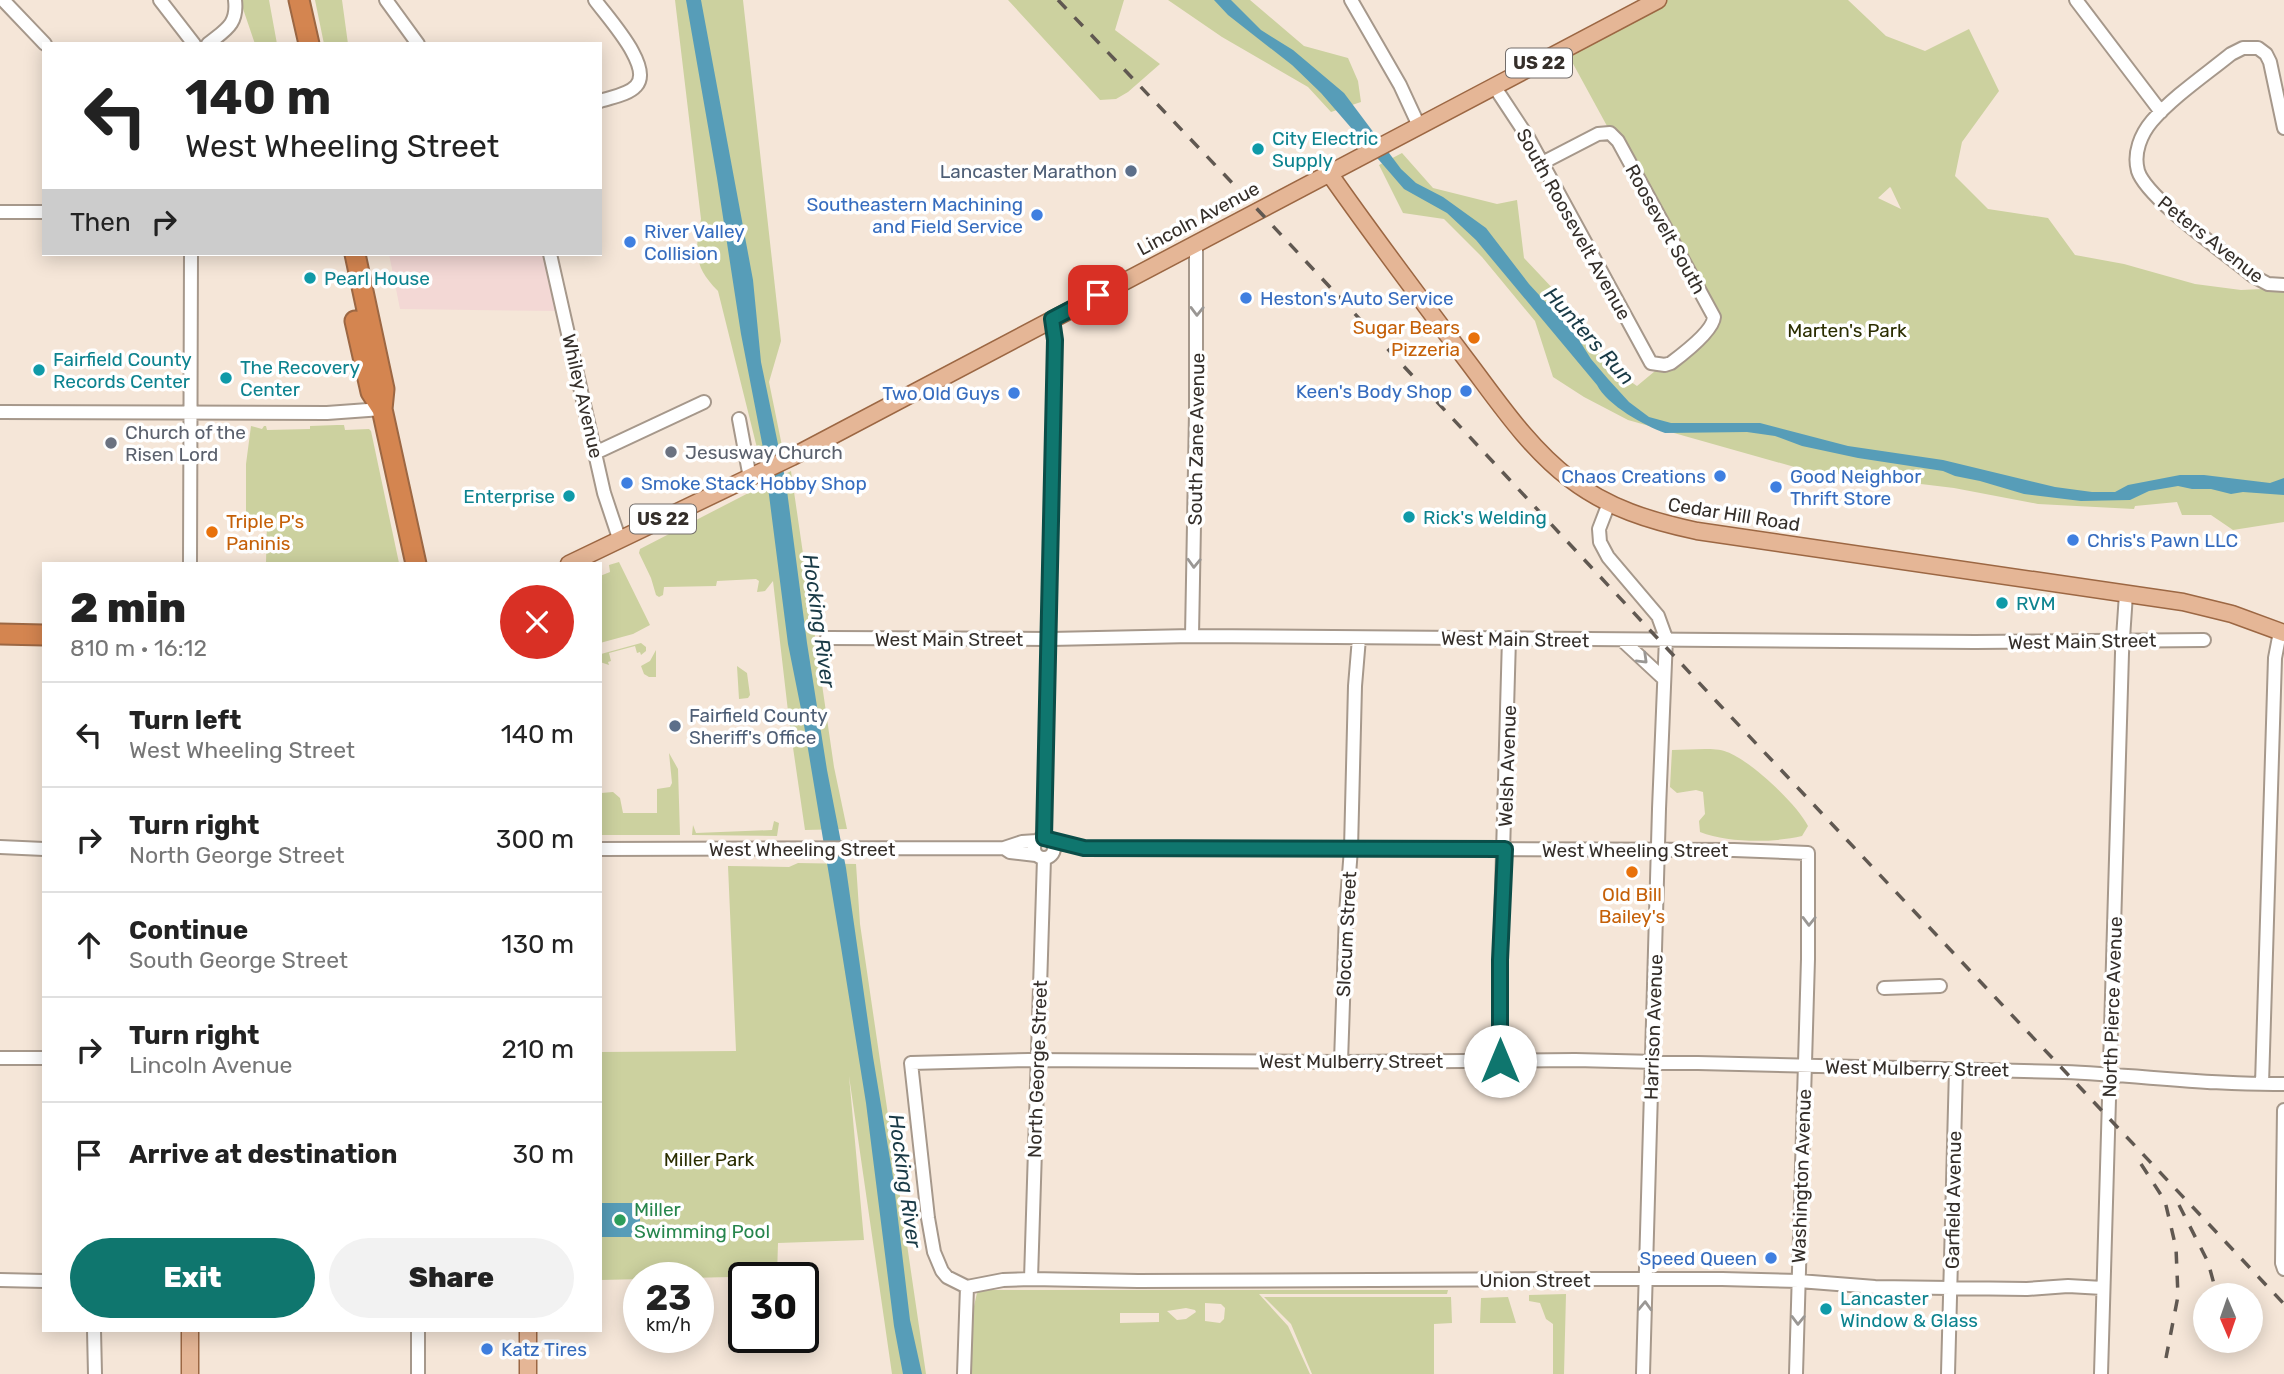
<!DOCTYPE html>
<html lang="en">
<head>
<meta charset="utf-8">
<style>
	:root { --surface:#fff; --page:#f2f2f2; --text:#222; --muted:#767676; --line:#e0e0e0; --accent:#0f766e }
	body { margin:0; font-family:Rubik,sans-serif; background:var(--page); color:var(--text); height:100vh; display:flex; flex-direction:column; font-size:26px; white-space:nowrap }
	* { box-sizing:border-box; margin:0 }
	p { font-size:23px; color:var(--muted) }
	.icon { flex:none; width:38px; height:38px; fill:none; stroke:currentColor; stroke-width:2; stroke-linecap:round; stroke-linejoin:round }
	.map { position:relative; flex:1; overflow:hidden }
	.drawer { position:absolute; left:42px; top:562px; width:560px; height:770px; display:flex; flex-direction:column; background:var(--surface); border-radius:0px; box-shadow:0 4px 18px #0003 }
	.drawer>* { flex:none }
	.hud { position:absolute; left:42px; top:42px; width:560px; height:214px; border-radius:0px; box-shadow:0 4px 18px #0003; background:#fff; color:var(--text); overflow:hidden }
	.needle { width:46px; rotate:178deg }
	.controls { position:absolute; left:2193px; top:1283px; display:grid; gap:14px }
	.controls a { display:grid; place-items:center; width:70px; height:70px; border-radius:50%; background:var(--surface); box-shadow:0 4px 18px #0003; font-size:35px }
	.speed { position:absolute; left:623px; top:1262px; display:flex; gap:14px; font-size:35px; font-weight:700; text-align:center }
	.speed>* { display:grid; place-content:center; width:91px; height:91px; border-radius:50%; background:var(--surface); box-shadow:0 4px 18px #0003; line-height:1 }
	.speed small { font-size:18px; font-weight:400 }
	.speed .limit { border:4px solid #111; border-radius:10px; background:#fff; color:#111 }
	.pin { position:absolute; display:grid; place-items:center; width:60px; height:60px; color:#fff; margin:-30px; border-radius:14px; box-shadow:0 4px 10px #0006 }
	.me { position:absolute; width:77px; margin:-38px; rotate:0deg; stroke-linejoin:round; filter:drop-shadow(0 0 5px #0008) }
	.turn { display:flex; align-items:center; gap:24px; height:147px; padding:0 28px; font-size:32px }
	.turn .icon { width:91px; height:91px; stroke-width:2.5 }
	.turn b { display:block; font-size:49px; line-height:60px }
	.then { display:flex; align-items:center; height:66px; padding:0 28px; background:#0003; gap:14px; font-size:26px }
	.round { display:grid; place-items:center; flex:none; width:74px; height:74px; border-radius:37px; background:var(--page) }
	.head { display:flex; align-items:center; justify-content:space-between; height:119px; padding:0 28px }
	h1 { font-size:42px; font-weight:800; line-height:52px }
	.button { display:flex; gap:14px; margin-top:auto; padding:14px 28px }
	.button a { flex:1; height:80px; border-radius:42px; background:var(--accent); color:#fff; font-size:28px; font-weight:800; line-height:80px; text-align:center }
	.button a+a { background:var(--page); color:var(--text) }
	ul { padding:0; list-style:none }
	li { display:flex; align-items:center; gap:21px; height:105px; padding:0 28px; border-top:2px solid var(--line) }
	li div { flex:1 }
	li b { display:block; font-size:26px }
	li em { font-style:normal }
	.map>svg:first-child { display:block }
	.commercial { fill:#f3d8d5 }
	.green { fill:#ccd19f; fill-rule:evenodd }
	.water { fill:#579db8 }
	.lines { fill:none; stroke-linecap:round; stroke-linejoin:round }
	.minor-casing { stroke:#a6988b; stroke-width:16 }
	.major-casing { stroke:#9c6743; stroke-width:19 }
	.highway-casing { stroke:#9c6743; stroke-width:23 }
	.minor { stroke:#fff; stroke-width:12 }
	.major { stroke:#e5b696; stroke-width:16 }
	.highway { stroke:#d48550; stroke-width:19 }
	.rail { stroke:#605851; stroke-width:3.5; stroke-dasharray:12 12; stroke-linecap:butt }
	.oneway { stroke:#9a9794 }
	.route-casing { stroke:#0a4d48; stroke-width:18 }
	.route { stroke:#0f766e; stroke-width:12 }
	.culture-dot { fill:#0f9aa8; stroke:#fff; stroke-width:2.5 }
	.service-dot { fill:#5c6f8a; stroke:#fff; stroke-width:2.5 }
	.shop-dot { fill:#3f7fe0; stroke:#fff; stroke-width:2.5 }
	.food-dot { fill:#e8710a; stroke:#fff; stroke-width:2.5 }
	.worship-dot { fill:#6b7280; stroke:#fff; stroke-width:2.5 }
	.leisure-dot { fill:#2e9e5b; stroke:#fff; stroke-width:2.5 }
	.labels { text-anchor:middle; stroke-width:7; stroke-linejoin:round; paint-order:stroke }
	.shield { fill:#fff; stroke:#726d6a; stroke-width:2 }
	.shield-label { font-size:18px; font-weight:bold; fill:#352f2a }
	.culture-label { font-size:19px; fill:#0d838f; stroke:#fff; text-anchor:start }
	.service-label { font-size:19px; fill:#4e5e75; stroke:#fff; text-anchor:end }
	.shop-label { font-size:19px; fill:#366cbe; stroke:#fff; text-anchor:start }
	.street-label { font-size:19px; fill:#352f2a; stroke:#fff }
	.food-label { font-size:19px; fill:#c56008; stroke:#fff; text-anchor:end }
	.park-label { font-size:19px; fill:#2b2d00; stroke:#fff }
	.worship-label { font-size:19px; fill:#5b616d; stroke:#fff; text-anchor:start }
	.leisure-label { font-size:19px; fill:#27864d; stroke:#fff; text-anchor:start }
	.water-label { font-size:21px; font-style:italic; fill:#193a46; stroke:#fff }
</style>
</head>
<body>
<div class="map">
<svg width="2284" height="1374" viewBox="0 0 2284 1374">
	<rect width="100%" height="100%" fill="#f5e6d8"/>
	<path class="commercial" d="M389,254h154l10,29 3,28 -156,-2z"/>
	<path class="green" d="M240,0h29l8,44h-22z
		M315,0h27l6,44h-24z
		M675,0h68l38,341 -12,41 13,64 -22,14 -42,-169c-25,-25 -23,-40 -17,-72z
		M1008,0h116l-9,30 45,34 -32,28 -12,7 -16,1z
		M1168,0h82l54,46 44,12 10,23 3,21 -30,10 -23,-25 -86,-50z
		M1658,0h190l38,36 39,15 44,-22 30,62 -37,51 -7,34 33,33 60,9 27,37 49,9 71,20 46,6 43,-2v234l-51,8 -22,-15h-29l-5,-13 -42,4 -1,3 -96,-5 -84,-16 -149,-18 -177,-50 -44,-23 -31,-20 -18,-56 -53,-64 -38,-38 -41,-6 -24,-48 23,-12 31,35 64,16 20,-4 7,58 65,69 14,36 34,23 77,-64 -149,-273zM1890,187l1,1 10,21 -23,-11z
		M337,425h7l1,5 24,-1 2,2 28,132h-133l1,-41 -21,-3v-55l5,-38 11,3 2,-3h2l1,4 43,-1v-3z
		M791,471l43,296 13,62 -42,1 -16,-110 -16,-139 -8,10 -8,1 2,-11 -3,-2 -39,2 -1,5 -52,1 -1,8 -4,2 -3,-2 -5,-17 -12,-25 1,-4z
		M619,562l31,63 -17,9 -33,9v-67l10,-4 -1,-7z
		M641,643l5,4v4l-5,4 -1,-3 -3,1 -2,-7 -26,7 2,8 -3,1 1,3 -9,-3 1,-8z
		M656,650v27h-7l-5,-3 -3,-8 9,-5z
		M737,666l10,7 3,22 -2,3 -9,1z
		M1705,749c7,0 15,0 22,3 23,8 70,52 81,74l-6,10c-30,7 -73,7 -102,-4l-1,-11 6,-7 -2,-22 -7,-2 -19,3 -7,-6 2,-37z
		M669,753l9,16 2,66h-80v-44l1,2 12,-1 7,6 3,15h34v-24l13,-2 2,-4z
		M774,821l5,2 -2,13 -85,-1 1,-10 3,8 76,-3z
		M798,863l58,1 4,60 66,450h-34l-43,-298 15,164 -86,3 -1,33 -177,4v-228l136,-1 -8,-185 61,1z
		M982,1290h466l-1,4h-188l29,32 22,48h-340l2,-59 5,-22zM1205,1303l16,1 4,4 -1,11 -4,4 -15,-2zM1186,1308l9,2 1,2 -10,7 -9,1 -10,-9zM1120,1313h39v9l-39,1z
		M1566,1294l-2,80h-11v-50l-7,-5 -6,-16 -11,-2v-6z
		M1264,1297h187l1,26 -18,1v50h-122l-21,-50z
		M1508,1297l8,26h-36l1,-25z"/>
	<path class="water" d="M686,0h15l52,280 8,82 25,121 21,160 20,127 19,98 27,189 20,120 17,143 12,54h-19l-9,-48 -28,-223 -25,-156 -38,-228 -15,-75 -25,-196 -22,-114 -24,-156z
		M1214,0h17l30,30 32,20 51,43 57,76 15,14 27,14 43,31 43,56 47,51 15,24 17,20 21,23 20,15 22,6h89l88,23 95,14 112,27 37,5h23l13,-7 52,-10h24l66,8 14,-5v17l-41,-3 -12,2 -20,-5h-19l-14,-3 -29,5 -19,9 -49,1 -57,-7 -44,-13 -25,-5 -12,-5 -85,-13 -56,-12 -27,-10 -28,-4 -82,1c-20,-7 -58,-28 -68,-48l-121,-145 -29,-27 -43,-24 -83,-96 -29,-28 -64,-50z
		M600,1203h40v34h-40z"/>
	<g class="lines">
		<g class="minor-casing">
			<path id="minor" d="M3,0l42,44
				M160,0l34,44
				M386,0l32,44
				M595,0c12,17 59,67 41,86 -8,9 -25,11 -36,15
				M1351,0l49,85 19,41
				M2076,0l85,112
				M208,44c17,-14 30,-19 27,-44
				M1494,86l35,53 122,224 14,2 6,-2c12,-9 42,-32 43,-46l-96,-176 -8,-8 -12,1 -56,29
				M2284,128l-14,-66 -4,-8 -8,-6h-15l-12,6c-26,21 -57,42 -79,67 -11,13 -19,32 -14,50 9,28 89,83 115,105l15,8 16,1
				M0,212h44
				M550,254l54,239 15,45
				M0,412l327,1 55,-4
				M739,419l11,59
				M595,453l109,-51
				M1609,503l-10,26 1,13 8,15 50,59 8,22 -7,171 -16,565
				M190,564l1,-310
				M1192,636l4,-224v-169
				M827,638l223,1 142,-3 783,6 229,-2
				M1622,640l42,39
				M1044,838l11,-498 -3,-21
				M1034 848a10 10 0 1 1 20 0a10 10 0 1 1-20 0Z
				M1051,841l33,7 650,2 74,3v106l-12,415
				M0,847l44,2
				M1004,848l18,-6 15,-1
				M600,849l404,-1 6,4 26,3
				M1884,988l56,-2
				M0,1058h44
				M1500,1061v-101l9,-322
				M1341,1062l5,-149 5,-64 4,-163 4,-48
				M2262,1084l13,-426 5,-26
				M2284,1110l-2,153 2,6
				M1031,1279l13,-421
				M0,1280l44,1
				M967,1287l-20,-10 -5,-6 -8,-19 -6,-34 -17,-155 118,-3 312,2 234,-2 489,12c74,3 146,13 220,12
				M967,1287l36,-7 28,-1 107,2 431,-2h153l77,2 76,6 152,2 41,-3 35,2
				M94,1330l1,44
				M418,1374v-44
				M964,1374l3,-87
				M1948,1374l8,-305
				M2101,1374l21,-721 4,-59"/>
		</g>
		<g class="major-casing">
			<path id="major" d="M1329,173c44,63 90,124 136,185 32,42 62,88 105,121 38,29 80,42 127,52l486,71 49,12 52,19
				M569,564l223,-107 866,-457
				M190,1330v44
				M528,1374v-44"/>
		</g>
		<g class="highway-casing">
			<path id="highway" d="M299,0l10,44
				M355,254l29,135 -2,20 34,155
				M355,321l16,71 11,17
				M0,634l44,1"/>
		</g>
		<use href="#minor" class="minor"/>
		<use href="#major" class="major"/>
		<use href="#highway" class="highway"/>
		<path class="rail" d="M1058,0l200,210 459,492 567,602
			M2141,1164l24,37 11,47 2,48 -12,62
			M2179,1205l29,57 9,33"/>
	</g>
	<defs><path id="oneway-chevron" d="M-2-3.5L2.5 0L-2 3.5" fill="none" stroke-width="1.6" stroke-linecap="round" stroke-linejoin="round" transform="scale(1.75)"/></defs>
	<g class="oneway">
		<use href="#oneway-chevron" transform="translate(1197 311) rotate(91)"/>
		<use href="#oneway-chevron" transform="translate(1194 563) rotate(92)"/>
		<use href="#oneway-chevron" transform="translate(1643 659) rotate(44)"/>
		<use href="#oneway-chevron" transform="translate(1809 921) rotate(91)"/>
		<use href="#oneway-chevron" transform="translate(1645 1306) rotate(-88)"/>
		<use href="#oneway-chevron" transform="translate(1798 1320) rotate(91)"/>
	</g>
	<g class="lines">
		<g class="route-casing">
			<path id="route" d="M1098,295l-46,24 3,21 -11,498 40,10 421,1 -5,111v101"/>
		</g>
		<use href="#route" class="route"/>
	</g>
	<g class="culture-dot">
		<circle cx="1258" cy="149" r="7"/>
		<circle cx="310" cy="278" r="7"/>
		<circle cx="39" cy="370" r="7"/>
		<circle cx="226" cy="378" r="7"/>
		<circle cx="569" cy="496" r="7"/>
		<circle cx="1409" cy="517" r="7"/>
		<circle cx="2002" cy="603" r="7"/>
		<circle cx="1826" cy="1309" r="7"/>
	</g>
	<g class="service-dot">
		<circle cx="1131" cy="171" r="7"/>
		<circle cx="675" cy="726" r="7"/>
	</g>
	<g class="shop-dot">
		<circle cx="1037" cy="215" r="7"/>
		<circle cx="630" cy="242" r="7"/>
		<circle cx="1246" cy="298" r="7"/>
		<circle cx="1466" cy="391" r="7"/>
		<circle cx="1014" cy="393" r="7"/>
		<circle cx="1720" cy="476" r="7"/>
		<circle cx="627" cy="483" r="7"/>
		<circle cx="1776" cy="487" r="7"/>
		<circle cx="2073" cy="540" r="7"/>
		<circle cx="1771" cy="1258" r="7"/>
		<circle cx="487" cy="1349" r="7"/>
	</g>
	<g class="food-dot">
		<circle cx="1474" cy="338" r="7"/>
		<circle cx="212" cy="532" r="7"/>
		<circle cx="1632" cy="872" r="7"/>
	</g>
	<g class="worship-dot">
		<circle cx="111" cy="443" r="7"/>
		<circle cx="671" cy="452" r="7"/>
	</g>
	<circle class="leisure-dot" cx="620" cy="1220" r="7"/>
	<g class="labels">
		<g class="shield">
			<rect x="1506" y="48.5" width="66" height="29" rx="5"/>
			<rect x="630" y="504.5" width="66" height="29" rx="5"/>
		</g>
		<g class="shield-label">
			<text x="1539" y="69">US 22</text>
			<text x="663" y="525">US 22</text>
		</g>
		<g class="culture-label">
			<text x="1272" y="145">City Electric<tspan x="1272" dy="22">Supply</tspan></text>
			<text x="324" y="285">Pearl House</text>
			<text x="53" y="366">Fairfield County<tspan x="53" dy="22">Records Center</tspan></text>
			<text x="240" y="374">The Recovery<tspan x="240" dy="22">Center</tspan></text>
			<text x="555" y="503" text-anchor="end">Enterprise</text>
			<text x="1423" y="524">Rick's Welding</text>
			<text x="2016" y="610">RVM</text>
			<text x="1840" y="1305">Lancaster<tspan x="1840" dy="22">Window &amp; Glass</tspan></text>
		</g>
		<g class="service-label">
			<text x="1117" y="178">Lancaster Marathon</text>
			<text x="689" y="722" text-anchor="start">Fairfield County<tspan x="689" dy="22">Sheriff's Office</tspan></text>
		</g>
		<g class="shop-label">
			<text x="1023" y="211" text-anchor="end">Southeastern Machining<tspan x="1023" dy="22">and Field Service</tspan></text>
			<text x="644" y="238">River Valley<tspan x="644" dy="22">Collision</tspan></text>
			<text x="1260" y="305">Heston's Auto Service</text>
			<text x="1452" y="398" text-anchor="end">Keen's Body Shop</text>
			<text x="1000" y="400" text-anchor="end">Two Old Guys</text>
			<text x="1706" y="483" text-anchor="end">Chaos Creations</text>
			<text x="1790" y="483">Good Neighbor<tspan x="1790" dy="22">Thrift Store</tspan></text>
			<text x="641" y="490">Smoke Stack Hobby Shop</text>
			<text x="2087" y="547">Chris's Pawn LLC</text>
			<text x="1757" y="1265" text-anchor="end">Speed Queen</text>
			<text x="501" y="1356">Katz Tires</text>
		</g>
		<g class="street-label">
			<text transform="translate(1198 218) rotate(-28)" y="7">Lincoln Avenue</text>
			<text transform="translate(1574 224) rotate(61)" y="7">South Roosevelt Avenue</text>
			<text transform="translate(1666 229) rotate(61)" y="7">Roosevelt South</text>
			<text transform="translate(2211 239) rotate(38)" y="7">Peters Avenue</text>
			<text transform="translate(583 396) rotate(77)" y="7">Whiley Avenue</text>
			<text transform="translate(1196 439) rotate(-89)" y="7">South Zane Avenue</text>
			<text transform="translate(1734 514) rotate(9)" y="7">Cedar Hill Road</text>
			<text x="949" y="646">West Main Street</text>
			<text transform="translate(1515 639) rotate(1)" y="7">West Main Street</text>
			<text transform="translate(2082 641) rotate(-1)" y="7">West Main Street</text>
			<text transform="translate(1507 766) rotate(-88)" y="7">Welsh Avenue</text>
			<text x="802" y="856">West Wheeling Street</text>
			<text x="1635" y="857">West Wheeling Street</text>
			<text transform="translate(1346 934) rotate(-87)" y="7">Slocum Street</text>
			<text transform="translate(2112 1007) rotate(-88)" y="7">North Pierce Avenue</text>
			<text transform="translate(1653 1027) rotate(-88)" y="7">Harrison Avenue</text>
			<text x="1351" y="1068">West Mulberry Street</text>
			<text transform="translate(1917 1068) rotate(1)" y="7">West Mulberry Street</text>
			<text transform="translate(1037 1069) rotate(-88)" y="7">North George Street</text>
			<text transform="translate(1801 1176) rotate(-88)" y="7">Washington Avenue</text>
			<text transform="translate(1953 1200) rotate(-89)" y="7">Garfield Avenue</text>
			<text x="1535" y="1287">Union Street</text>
		</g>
		<g class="food-label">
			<text x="1460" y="334">Sugar Bears<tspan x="1460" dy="22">Pizzeria</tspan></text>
			<text x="226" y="528" text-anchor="start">Triple P's<tspan x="226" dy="22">Paninis</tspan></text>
			<text x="1632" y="901" text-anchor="middle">Old Bill<tspan x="1632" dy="22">Bailey's</tspan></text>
		</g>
		<g class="park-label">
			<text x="1847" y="337">Marten's Park</text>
			<text x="709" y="1166">Miller Park</text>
		</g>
		<g class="worship-label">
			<text x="125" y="439">Church of the<tspan x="125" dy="22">Risen Lord</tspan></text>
			<text x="685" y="459">Jesusway Church</text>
		</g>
		<g class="leisure-label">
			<text x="634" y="1216">Miller<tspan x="634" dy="22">Swimming Pool</tspan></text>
		</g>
		<g class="water-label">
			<text transform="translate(1589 336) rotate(48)" y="7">Hunters Run</text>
			<text transform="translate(819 621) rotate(82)" y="7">Hocking River</text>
			<text transform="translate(905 1181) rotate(82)" y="7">Hocking River</text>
		</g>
	</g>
</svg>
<div class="controls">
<a><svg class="needle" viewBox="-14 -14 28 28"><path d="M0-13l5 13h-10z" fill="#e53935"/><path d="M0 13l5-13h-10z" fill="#767676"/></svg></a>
</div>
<div class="speed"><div>23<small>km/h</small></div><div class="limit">30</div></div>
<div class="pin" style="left:1098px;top:295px;background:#d93025"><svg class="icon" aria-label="arrive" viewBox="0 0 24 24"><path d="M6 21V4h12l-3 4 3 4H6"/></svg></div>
<svg class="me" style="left:1500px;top:1061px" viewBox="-20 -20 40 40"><circle r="19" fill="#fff"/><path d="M0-13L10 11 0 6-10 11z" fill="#0f766e"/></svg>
<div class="hud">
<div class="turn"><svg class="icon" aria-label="left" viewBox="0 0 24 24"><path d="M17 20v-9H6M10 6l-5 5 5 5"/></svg><div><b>140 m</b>West Wheeling Street</div></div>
<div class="then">Then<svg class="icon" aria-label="right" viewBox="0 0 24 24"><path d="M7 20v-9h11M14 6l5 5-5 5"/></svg></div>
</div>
<section class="drawer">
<div class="head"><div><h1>2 min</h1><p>810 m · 16:12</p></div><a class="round" style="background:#d93025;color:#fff"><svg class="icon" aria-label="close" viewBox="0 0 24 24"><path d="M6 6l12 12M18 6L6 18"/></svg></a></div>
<ul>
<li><svg class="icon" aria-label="left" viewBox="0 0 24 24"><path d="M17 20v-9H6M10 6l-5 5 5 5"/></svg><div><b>Turn left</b><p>West Wheeling Street</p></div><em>140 m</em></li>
<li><svg class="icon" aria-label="right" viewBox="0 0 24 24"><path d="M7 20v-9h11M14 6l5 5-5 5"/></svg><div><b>Turn right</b><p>North George Street</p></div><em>300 m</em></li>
<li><svg class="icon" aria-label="ahead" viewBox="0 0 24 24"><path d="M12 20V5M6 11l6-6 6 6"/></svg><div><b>Continue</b><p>South George Street</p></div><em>130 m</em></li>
<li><svg class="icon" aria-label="right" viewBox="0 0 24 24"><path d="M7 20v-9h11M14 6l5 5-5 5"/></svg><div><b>Turn right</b><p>Lincoln Avenue</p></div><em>210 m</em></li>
<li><svg class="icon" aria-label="arrive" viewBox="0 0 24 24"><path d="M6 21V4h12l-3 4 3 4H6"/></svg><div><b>Arrive at destination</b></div><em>30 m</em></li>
</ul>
<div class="button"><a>Exit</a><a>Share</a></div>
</section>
</div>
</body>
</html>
